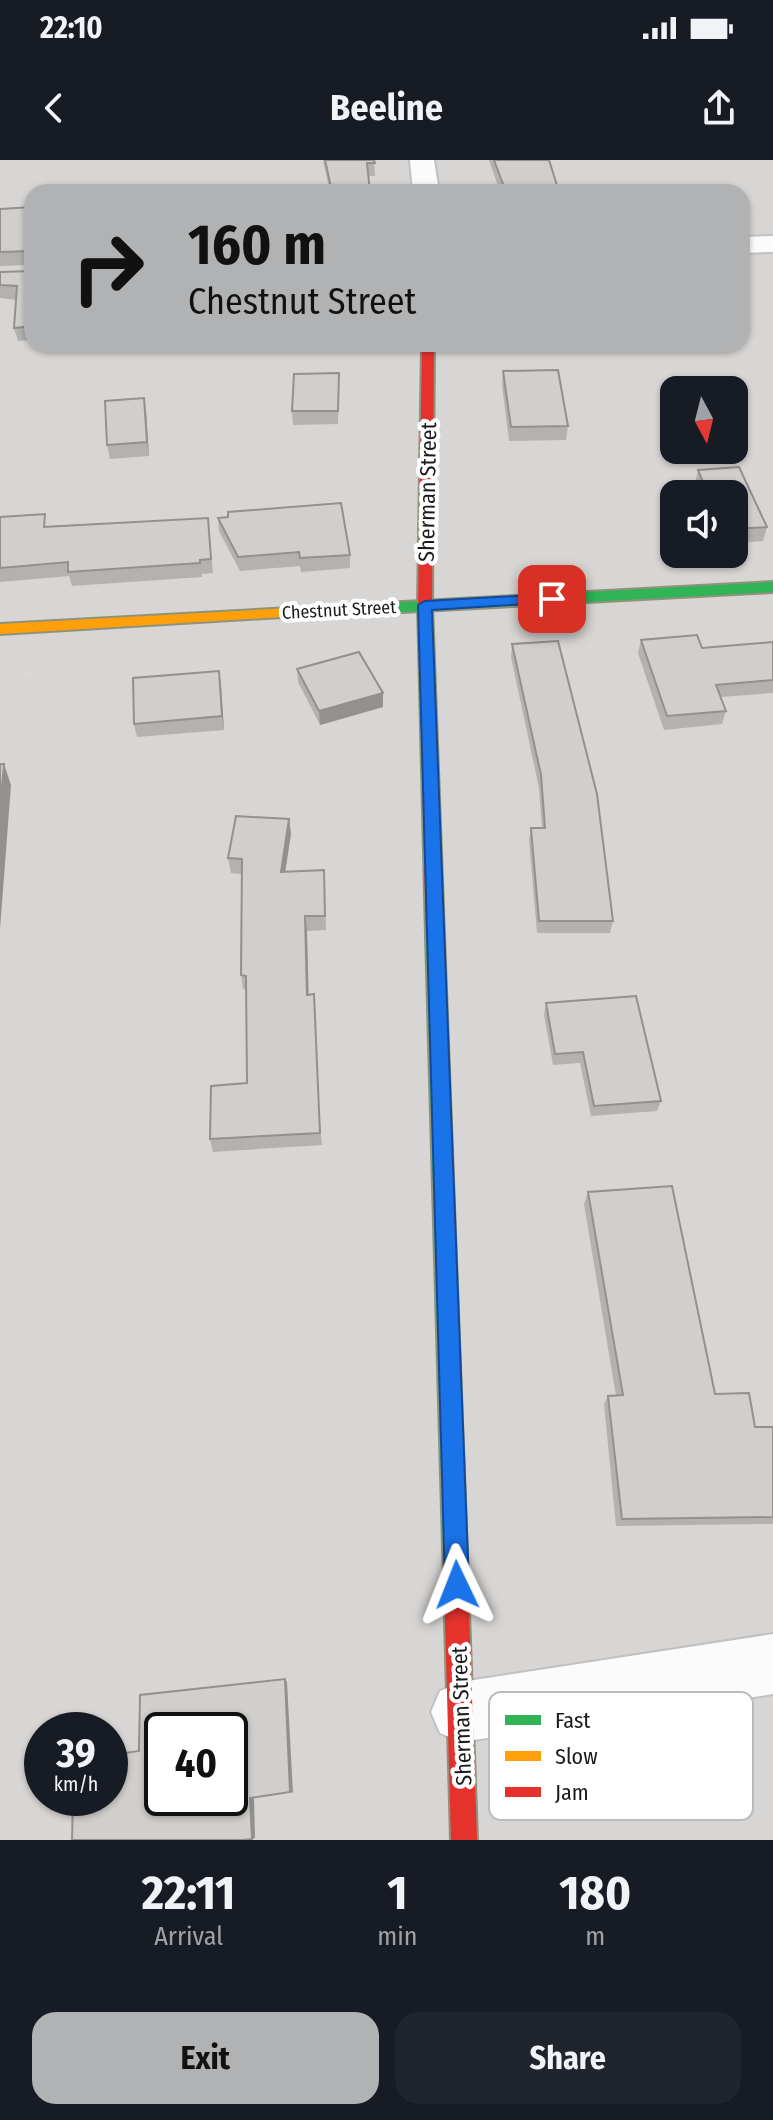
<!DOCTYPE html>
<html lang="en">
<head>
<meta charset="utf-8">
<style>
	:root { --surface:#171b24; --page:#20242c; --text:#f1f3f6; --muted:#9ea1a6; --accent:#b1b2b3 }
	body { margin:0; font-family:"Fira Sans Condensed",sans-serif; background:var(--page); color:var(--text); height:100vh; display:flex; flex-direction:column; font-size:30px; white-space:nowrap }
	* { box-sizing:border-box; margin:0 }
	p { font-size:26px; color:var(--muted) }
	.icon { flex:none; width:44px; height:44px; fill:none; stroke:currentColor; stroke-width:2; stroke-linecap:round; stroke-linejoin:round }
	.map { position:relative; height:1680px; overflow:hidden }
	.panel { display:flex; flex-direction:column; background:var(--surface); flex:1 }
	.panel>* { flex:none }
	.hud { position:absolute; left:24px; top:24px; width:726px; height:168px; border-radius:24px; box-shadow:0 2px 6px #0004; background:#b1b2b3; color:#111; overflow:hidden }
	.needle { width:52px; rotate:173deg }
	.fabs { position:absolute; left:660px; top:216px; display:grid; gap:16px }
	.fabs a { display:grid; place-items:center; width:88px; height:88px; border-radius:16px; background:var(--surface); box-shadow:0 2px 6px #0004; font-size:40px }
	.speed { position:absolute; left:24px; top:1552px; display:flex; gap:16px; font-size:40px; font-weight:700; text-align:center }
	.speed>* { display:grid; place-content:center; width:104px; height:104px; border-radius:50%; background:var(--surface); box-shadow:0 2px 6px #0004; line-height:1 }
	.speed small { font-size:20px; font-weight:400 }
	.speed .limit { border:4px solid #111; border-radius:12px; background:#fff; color:#111 }
	.pin { position:absolute; display:grid; place-items:center; width:68px; height:68px; color:#fff; margin:-34px; border-radius:16px; box-shadow:0 4px 12px #0006 }
	.me { position:absolute; width:88px; margin:-44px; rotate:358deg; stroke-linejoin:round; filter:drop-shadow(0 0 6px #0008) }
	.turn { display:flex; align-items:center; gap:28px; height:168px; padding:0 32px; font-size:36px }
	.turn .icon { width:104px; height:104px; stroke-width:2.5 }
	.turn b { display:block; font-size:56px; line-height:68px }
	.eta { display:flex; justify-content:space-evenly; align-items:center; height:136px; text-align:center }
	.eta b { font-size:48px; font-weight:700; line-height:56px }
	.button { display:flex; gap:16px; margin-top:auto; padding:16px 32px }
	.button a { flex:1; height:92px; border-radius:24px; background:var(--accent); color:#111; font-size:32px; font-weight:700; line-height:92px; text-align:center }
	.button a+a { background:var(--page); color:var(--text) }
	.status { display:flex; justify-content:space-between; align-items:center; height:56px; padding:0 40px; background:var(--surface); direction:ltr }
	.status svg { height:22px; fill:currentColor }
	header { display:flex; justify-content:space-between; align-items:center; height:104px; padding:0 32px; background:var(--surface); font-size:36px; font-weight:700 }
	.map>svg:first-child { display:block }
	.residential { fill:#d8d6d4; fill-rule:evenodd }
	.religious { fill:#d7d6d5 }
	.lines { fill:none; stroke-linecap:round; stroke-linejoin:round }
	.street-casing { stroke:#c2c1bf; stroke-width:4 }
	.fast-casing { stroke:#91927c; stroke-width:4 }
	.slow-casing { stroke:#91927c; stroke-width:4 }
	.jam-casing { stroke:#91927c; stroke-width:4 }
	.street { fill:#fcfbfb; fill-rule:evenodd }
	.fast { fill:#30b455; fill-rule:evenodd }
	.slow { fill:#ff9f0a; fill-rule:evenodd }
	.jam { fill:#e5322d; fill-rule:evenodd }
	.wall { fill:#b4b2af }
	.shaded-wall { fill:#92918f }
	.building { fill:#d1cfcc; stroke:#92918f; stroke-width:2; fill-rule:evenodd }
	.route { fill:#1a73e8; stroke:#114b97; stroke-width:2 }
	.labels { text-anchor:middle; stroke-width:8; stroke-linejoin:round; paint-order:stroke }
	.far-street-label { font-size:18px; fill:#1b1b1b; stroke:#fff }
	.street-label { font-size:22px; fill:#1b1b1b; stroke:#fff }
	.key { fill:#fff; stroke:#bbb; stroke-width:2 }
	.key-label { font-size:22px; fill:#1b1b1b }
</style>
</head>
<body>
<div class="status"><b>22:10</b><svg viewBox="0 0 49 12"><path d="M0 12V9h3v3zM5 12V6h3v6zM10 12V3h3v9zM15 12V0h3v12zM26 1h20v11H26zM47 4h2v5h-2z"/></svg></div>
<header><svg class="icon" aria-label="back" viewBox="0 0 24 24"><path d="M15 5l-7 7 7 7"/></svg>Beeline<svg class="icon" aria-label="share" viewBox="0 0 24 24"><path d="M12 15V3M7 8l5-5 5 5M5 13v7h14v-7"/></svg></header>
<div class="map">
<svg width="773" height="1680" viewBox="0 0 773 1680">
	<rect width="100%" height="100%" fill="#e9e7e3"/>
	<path class="residential" d="M0,0h773v1680h-773v-654l26,-2 68,-515 -94,5zM32,32h710v152h-710zM674,230h60v60h-60zM674,334h60v60h-60zM42,1570h68v68h-68zM162,1570h68v68h-68z"/>
	<path class="religious" d="M94,509l-67,515 -27,2v-512z"/>
	<g class="lines">
		<g class="street-casing">
			<path id="street" d="M410,0h24l5,32h-26z
				M773,76v16l-31,1v-16z
				M773,1474v60l-312,48 -21,-9 -9,-21 9,-21 21,-9z"/>
		</g>
		<g class="fast-casing">
			<path id="fast" d="M773,422v10l-464,25 -7,-5 7,-5z
				M435,768l6,2 3,5 24,648 -4,8 -8,4 -8,-4 -4,-8 -18,-648 3,-5z"/>
		</g>
		<g class="slow-casing">
			<path id="slow" d="M309,447l5,2v6l-314,19v-10z"/>
		</g>
		<g class="jam-casing">
			<path id="jam" d="M422,184h12l-2,261 12,330 -3,5h-12l-3,-5 -8,-330z
				M456,1411l8,4 4,8 9,257h-26l-7,-257 4,-8z"/>
		</g>
		<use href="#street" class="street"/>
		<use href="#fast" class="fast"/>
		<use href="#slow" class="slow"/>
		<use href="#jam" class="jam"/>
	</g>
	<path class="wall" d="M323,0h51l1,16h-7l2,16h-40z
		M489,0h60l10,32h-59z
		M32,47v133l-14,1 -4,-13 2,-28 -16,-2v-26l31,-1v-6l-31,1v-57z
		M503,211l65,55 -2,14 -57,1 -7,-56z
		M339,213l-1,51 -45,1 -1,-14z
		M146,252l3,44 -39,3 -3,-14z
		M739,307l28,60 -4,14 -29,2v-49h-35l-4,-11 3,-13z
		M0,357l48,9 160,-8 5,55 -11,1v3l-130,9 -3,-10 -69,6z
		M218,358l132,37v13l-49,4 -1,-6 -60,5 -21,-40z
		M641,480l61,8 71,-6v51l-52,4 5,14 -4,13 -58,6 -26,-77z
		M512,484l101,277 -3,12h-73l-8,-93 2,-12h11l-3,-40 -28,-131z
		M297,509l86,38 -63,18 -22,-43z
		M219,511l5,59 -87,7 -3,-13z
		M289,659l2,15 -6,37 39,-1 2,60 -19,1 1,64 14,150 -109,7 -3,-13 37,-56 -1,-93 -3,-1 -2,-14 1,-101 -11,-1 -3,-15z
		M546,843l115,98 -4,10 -66,5 -11,-53 -27,2 -9,-50z
		M588,1032l127,202 40,33h18v97l-157,2 -12,-122 4,-8h8l-32,-192z"/>
	<path class="shaded-wall" d="M144,238l2,14 3,44 -2,-14z
		M219,511l2,13 3,46 -2,-14z
		M383,533v14l-63,18 -1,-14z
		M4,604l7,21 -11,144v-120z
		M289,659l2,15 -8,52 -2,-14z
		M305,756l2,15 2,78 -2,-14z
		M285,1519l2,3 6,111 -3,-1z
		M250,1638h4l1,40 -3,1z"/>
	<path class="building" d="M325,0h49l1,3h-8l3,29h-38z
		M494,0h55l10,32h-53z
		M32,47v119l-18,2 3,-42 -17,-1v-13l31,-1v-20l-31,1v-43z
		M558,210l10,56 -57,1 -8,-56z
		M339,213l-1,38h-46l2,-37z
		M144,238l3,44 -40,3 -2,-44z
		M739,307l28,60 -33,2v-35h-26l-10,-24z
		M341,343l9,52 -50,3 -1,-6 -61,5 -20,-39 10,-1v-5z
		M45,354l-1,13 164,-9 3,41 -11,1v3l-132,9v-10l-68,6v-51z
		M697,475l5,13 71,-6v38l-57,5 10,26 -59,5 -26,-76z
		M558,481l39,153 16,127h-74l-8,-93h14l-4,-53 -29,-131z
		M359,492l24,41 -64,18 -22,-42z
		M219,511l3,45 -88,8 -1,-46z
		M0,604h4l-4,45z
		M236,656l53,3 -8,53 43,-2 1,46h-20l2,79 7,-1 6,139 -110,6 1,-53 36,-3 -1,-107 -5,-1 1,-116 -14,-1z
		M636,836l25,105 -67,5 -11,-54 -28,2 -9,-51z
		M672,1026l43,208 34,-1 6,34h18v90l-151,2 -14,-123 15,-1 -35,-203z
		M285,1519l5,113 -40,6 2,41 -9,1h-171l1,-42h37v-43l29,-4 1,-56zM162,1570h68v68h-68z"/>
	<path class="route" d="M552,434l7,5 -2,3 -125,8 37,975 -4,8 -8,4 -9,-4 -3,-8 -27,-980 7,-4z"/>
	<g class="labels">
		<g class="far-street-label">
			<text transform="translate(339 450) rotate(-3)" y="6">Chestnut Street</text>
		</g>
		<g class="street-label">
			<text transform="translate(427 332) rotate(-89)" y="8">Sherman Street</text>
			<text transform="translate(461 1556) rotate(-92)" y="8">Sherman Street</text>
		</g>
	</g>
	<rect x="489" y="1532" width="264" height="128" rx="12" class="key"/>
	<rect x="505" y="1555" width="36" height="10" fill="#30b455"/>
	<rect x="505" y="1591" width="36" height="10" fill="#ff9f0a"/>
	<rect x="505" y="1627" width="36" height="10" fill="#e5322d"/>
	<g class="key-label">
		<text x="555" y="1568">Fast</text>
		<text x="555" y="1604">Slow</text>
		<text x="555" y="1640">Jam</text>
	</g>
</svg>
<div class="fabs">
<a><svg class="needle" viewBox="-14 -14 28 28"><path d="M0-13l5 13h-10z" fill="#e53935"/><path d="M0 13l5-13h-10z" fill="#9ea1a6"/></svg></a>
<a><svg class="icon" aria-label="sound" viewBox="0 0 24 24"><path d="M4 9h4l5-4v14l-5-4H4zM17 9q2 3 0 6"/></svg></a>
</div>
<div class="speed"><div>39<small>km/h</small></div><div class="limit">40</div></div>
<div class="pin" style="left:552px;top:439px;background:#d93025"><svg class="icon" aria-label="arrive" viewBox="0 0 24 24"><path d="M6 21V4h12l-3 4 3 4H6"/></svg></div>
<svg class="me" style="left:457px;top:1425px" viewBox="-20 -20 40 40"><path d="M0-17L14 15 0 8-14 15z" fill="#1a73e8" stroke="#fff" stroke-width="4"/></svg>
<div class="hud">
<div class="turn"><svg class="icon" aria-label="right" viewBox="0 0 24 24"><path d="M7 20v-9h11M14 6l5 5-5 5"/></svg><div><b>160 m</b>Chestnut Street</div></div>
</div>
</div>
<section class="panel">
<div class="eta">
<div><b>22:11</b><p>Arrival</p></div>
<div><b>1</b><p>min</p></div>
<div><b>180</b><p>m</p></div>
</div>
<div class="button"><a>Exit</a><a>Share</a></div>
</section>
</body>
</html>
